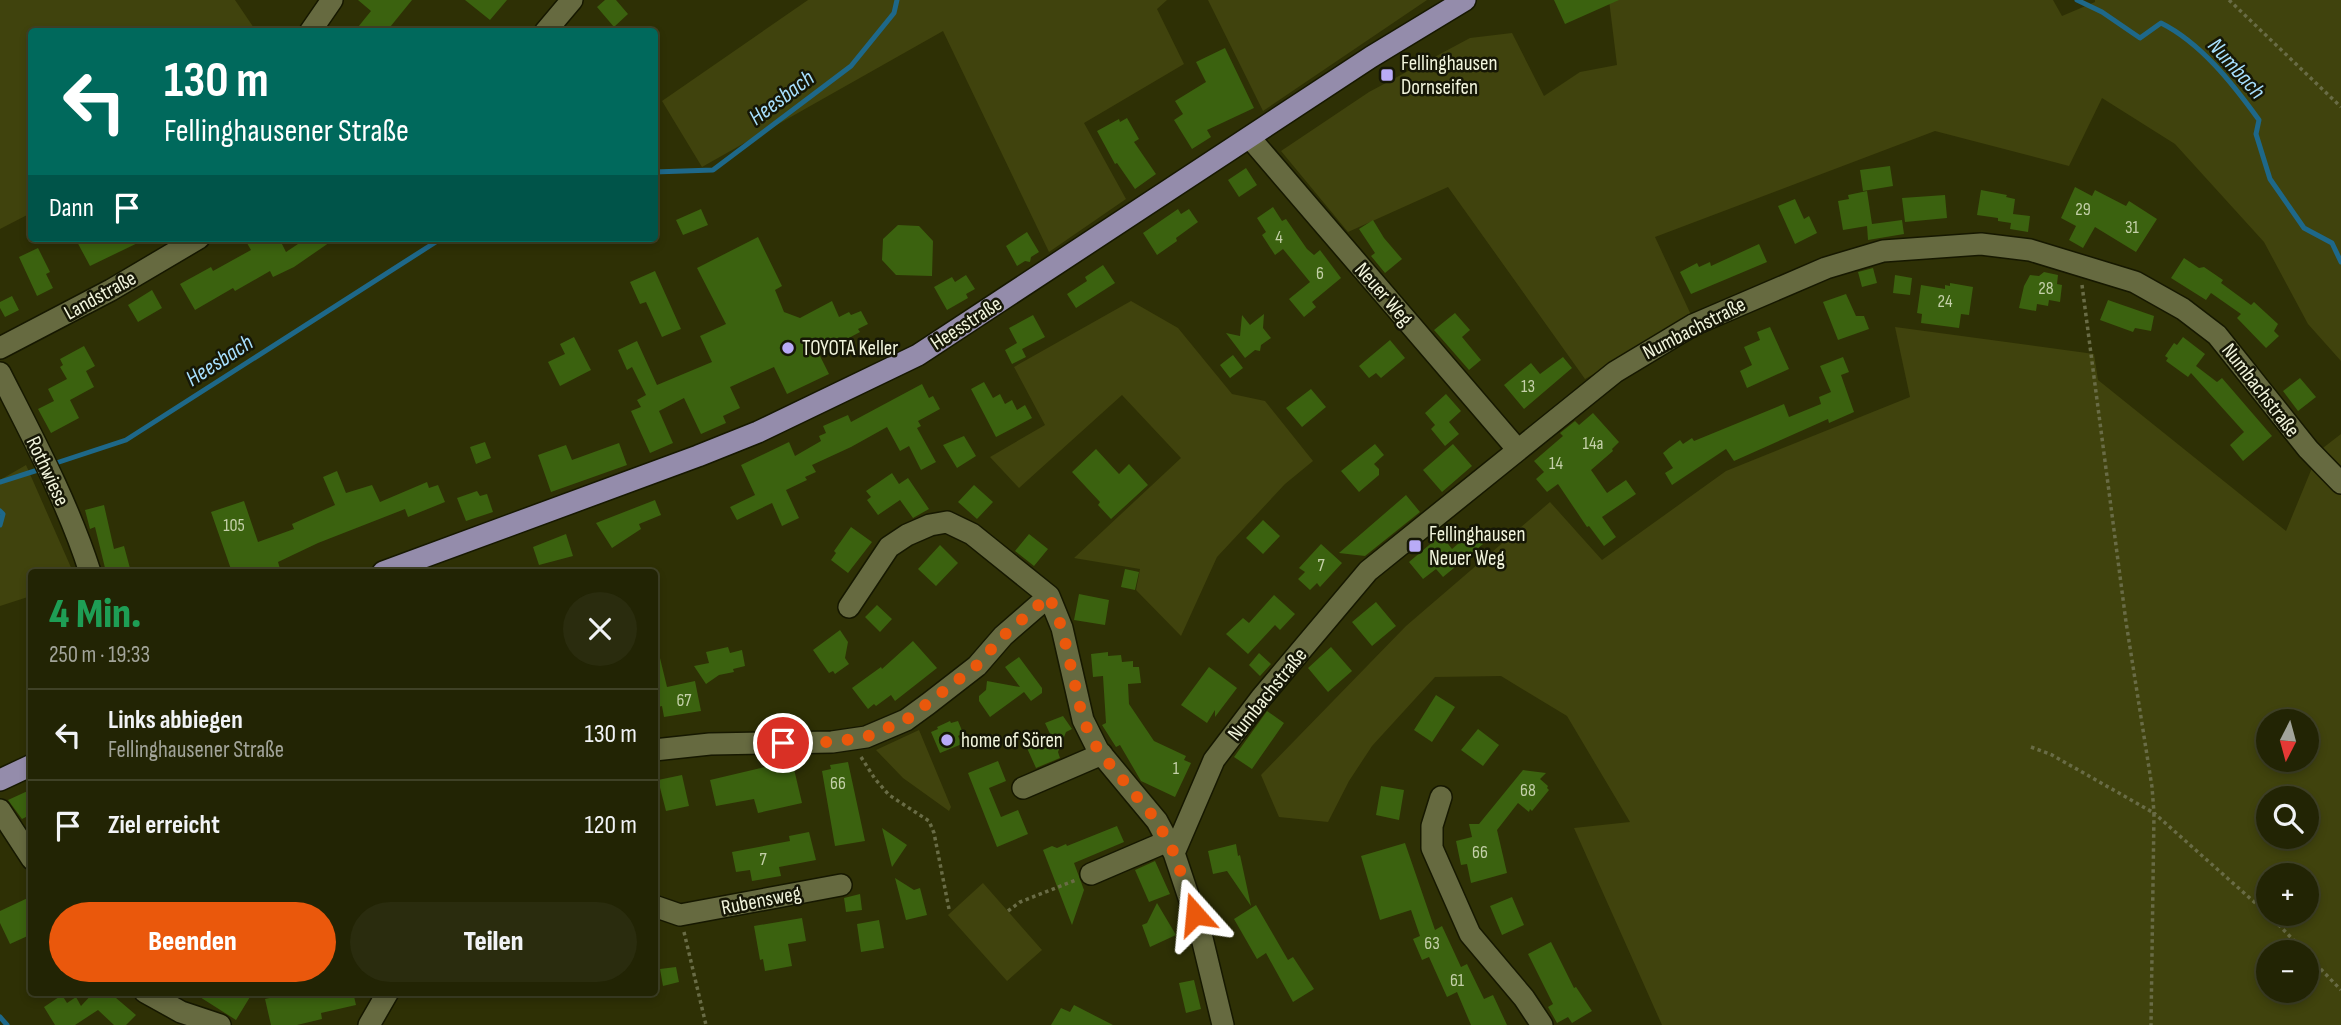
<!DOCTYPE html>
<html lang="de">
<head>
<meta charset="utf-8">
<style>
	:root { --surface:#222404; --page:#2a2c0e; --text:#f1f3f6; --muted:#a2a49a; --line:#3f4126; --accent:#ea580c }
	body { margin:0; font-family:"Sofia Sans Condensed",sans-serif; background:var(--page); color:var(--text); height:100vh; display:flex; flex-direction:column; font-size:26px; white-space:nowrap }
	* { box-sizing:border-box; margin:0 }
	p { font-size:23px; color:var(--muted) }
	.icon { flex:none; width:38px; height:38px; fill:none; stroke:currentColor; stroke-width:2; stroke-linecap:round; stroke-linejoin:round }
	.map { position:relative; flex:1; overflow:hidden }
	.drawer { position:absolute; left:28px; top:569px; width:630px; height:427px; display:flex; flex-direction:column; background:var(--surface); border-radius:7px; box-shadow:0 4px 10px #0003,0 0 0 2px var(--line) }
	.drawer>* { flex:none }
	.top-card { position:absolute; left:28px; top:28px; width:630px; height:214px; border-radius:7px; box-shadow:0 4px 10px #0003,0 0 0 2px var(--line); background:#00695c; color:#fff; overflow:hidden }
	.needle { width:46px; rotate:186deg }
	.tools { position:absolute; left:2256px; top:709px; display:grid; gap:14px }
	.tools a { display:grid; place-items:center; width:63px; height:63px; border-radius:50%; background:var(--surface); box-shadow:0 4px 10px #0003,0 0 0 2px var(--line); font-size:35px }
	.pin { position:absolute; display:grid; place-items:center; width:60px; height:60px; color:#fff; margin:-30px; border:4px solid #fff; border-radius:50%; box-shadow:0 2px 7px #0007 }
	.me { position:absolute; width:77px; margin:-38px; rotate:342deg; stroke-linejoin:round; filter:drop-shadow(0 0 5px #0008) }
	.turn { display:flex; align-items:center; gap:24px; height:147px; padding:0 21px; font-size:32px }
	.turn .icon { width:91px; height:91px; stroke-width:2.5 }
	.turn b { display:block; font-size:49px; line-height:60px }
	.then { display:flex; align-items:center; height:66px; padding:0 21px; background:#0003; gap:14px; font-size:26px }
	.round { display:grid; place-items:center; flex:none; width:74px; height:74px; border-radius:37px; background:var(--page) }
	.head { display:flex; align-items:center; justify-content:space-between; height:119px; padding:0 21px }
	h1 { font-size:42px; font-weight:800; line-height:52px; color:#1e9e55 }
	.action { display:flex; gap:14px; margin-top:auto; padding:14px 21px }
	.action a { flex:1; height:80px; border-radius:42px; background:var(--accent); color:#fff; font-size:28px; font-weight:800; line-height:80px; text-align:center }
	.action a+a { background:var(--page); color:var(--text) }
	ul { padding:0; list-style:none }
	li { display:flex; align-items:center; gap:21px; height:91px; padding:0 21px; border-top:2px solid var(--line) }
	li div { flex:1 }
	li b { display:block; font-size:26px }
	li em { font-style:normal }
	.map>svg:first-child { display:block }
	.green { fill:#40430d; fill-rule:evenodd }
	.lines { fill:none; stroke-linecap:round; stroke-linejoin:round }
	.stream { stroke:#1e6889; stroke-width:5 }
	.building { fill:#3b620f }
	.minor-casing { stroke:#161800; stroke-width:24 }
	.major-casing { stroke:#161800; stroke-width:24 }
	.path { stroke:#696c46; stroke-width:3.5; stroke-dasharray:3.5 3.5; stroke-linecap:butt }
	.minor { stroke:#666a40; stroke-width:21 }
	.major { stroke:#948cab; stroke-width:21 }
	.route { stroke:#ea580c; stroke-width:12; stroke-dasharray:0 21.6 }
	.poi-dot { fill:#b9abf7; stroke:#161706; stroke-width:2.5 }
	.labels { text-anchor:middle; stroke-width:5; stroke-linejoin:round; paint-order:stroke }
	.number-label { font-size:18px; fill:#c4d0a9 }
	.poi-label { font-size:21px; fill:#f1f4dc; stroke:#161706; text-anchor:start }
	.street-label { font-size:21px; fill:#f1f4dc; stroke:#161706 }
	.water-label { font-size:23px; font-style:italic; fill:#a7dffd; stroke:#161706 }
</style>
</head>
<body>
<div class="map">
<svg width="2341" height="1025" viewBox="0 0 2341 1025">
	<rect width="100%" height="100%" fill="#2e3005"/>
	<path class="green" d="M0,0h235l21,31 -224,1 -1,181 -31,16z
		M808,0h359l-10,9 27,55 -100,59 42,76 -77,53 -106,-221 -241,136 -40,-66z
		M1208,0h219l-164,111z
		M1609,0h444l9,16 33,-14v-2h246v361l-33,-37 -44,-82 -89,-98 -73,-46 -33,68 -134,-35 -280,106 37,80 -107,62 -137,-192 -100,45 -67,-81 88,-59 101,-54 42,-5 32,63 36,-24 37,-7z
		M1131,301l47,27 54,66 33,7 48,60 -28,23 -68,73 -36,79 -45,-46 4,-21 -66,-11 107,-100 -59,-63 -103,93 -29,-31 55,-32 -31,-58z
		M1895,327l199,27 4,26 188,151 33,-80 22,-17v591h-679l-88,-197 56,-6 -63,-106 -66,-40 -66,1 -63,69 -23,35 -21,41 -49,-5 -18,-42 145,-149 144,-124 52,58 124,-89 184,-74zM2268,721h38v39h-38zM2268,798h38v38h-38zM2268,875h38v39h-38zM2268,952h38v38h-38z
		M26,465l47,107h-41l-1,24 -31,10v-126z
		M919,730l32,77 -2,4 -46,-33 -27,-28z
		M983,883l59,67 -35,31 -59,-66z"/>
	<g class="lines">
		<path class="stream" d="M2077,0l25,12 38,26 21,-15c40,20 72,61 98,97l-3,14 14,45 34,49 28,15 9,19
			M654,172l59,-2 138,-104 43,-53 3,-13
			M50,465l76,-25 316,-202
			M0,482l41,-13
			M0,511l3,3 -3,11
			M0,1017l7,8"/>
	</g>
	<path class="building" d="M358,0h54l-26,32h-32l17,-21z
		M465,0h42l-17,20z
		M605,0h11l12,14 -14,13 -17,-20z
		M1554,0h65l-54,24z
		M1225,48l29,60 -47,22 4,7 -19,12 -18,-29 9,-6 -8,-13 31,-19 -10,-20z
		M1127,118l12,21 -5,3 22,32 -21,15 -18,-26 -2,1 -18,-33 22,-12 1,3z
		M1890,166l3,20 -30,5 -3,-21z
		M1246,168l11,17 -18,12 -11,-17z
		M2075,187l17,9 3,-6 31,16 3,-5 28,18 -21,33 -41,-25 -12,21 -14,-8 7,-14 -15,-8z
		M1981,190l26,5 -1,2 9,2 -2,15 17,2 -2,16 -18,-3 1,-6 -13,-2v-3l-21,-3z
		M1867,191l5,33 30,-4 2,14 -36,6 -1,-14 -24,4 -5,-29 11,-2 -1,-4z
		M1945,195l2,23 -42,4 -3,-24z
		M1795,199l9,20 5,-3 8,17 -22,11 -17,-38z
		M1273,207l9,14 4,-2 21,30 7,6 6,-5 21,28 -29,24 4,5 -12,10 -15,-18 21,-17 -27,-33 -8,6 -13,-20 4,-3 -9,-14z
		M701,209l7,16 -25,10 -7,-15z
		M1178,209l3,5 8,-5 9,13 -22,16 1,3 -20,14 -14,-22z
		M1373,220l11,18 18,21 -17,14 -14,-17 4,-3 -16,-24z
		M898,225l21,1 14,15 -1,35 -36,-1 -14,-15 1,-21z
		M1027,232l12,20 -8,5 -1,5 -5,-1 -8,5 -11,-20z
		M758,237l24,49 -7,4 9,22 16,6 32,-17 7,16 10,-5 2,3 10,-4 7,13 -10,5 2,3 -41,22 10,20 -42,20 -13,-27 -44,20 10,21 -17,8 3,7 -9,4 -16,7 -17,-36 -25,13 14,32 -23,10 -19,-42 10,-4 -4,-7 9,-5 -14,-28 -5,3 -9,-20 19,-9 20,44 55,-23 -12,-26 26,-12 -29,-56z
		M75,238h73l-58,28z
		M244,238h19l3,6 13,-6 7,14 21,-14h29l-42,29 -21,10 -3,-6 -35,20 -2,-3 -38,22 -15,-26 31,-17 2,4 38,-21z
		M1759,244l8,18 -76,32 -11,-22 17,-9 2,4 11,-5 1,4z
		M38,248l12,24 -4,2 7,14 -16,8 -18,-39z
		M2184,258l15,10 5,-1 19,13 -2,3 30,22 3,-3 24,22 -4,7 5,5 -13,12 -29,-30 4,-4 -30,-21 -5,7 -35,-22z
		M1103,265l12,18 -39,25 -9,-14 20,-13 -2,-4z
		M1873,268l4,15 -15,4 -4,-15z
		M655,271l26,58 -19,8 -16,-35 -6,2 -10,-22z
		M2044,272l14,3 -1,9 5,1 -2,17 -11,-2 -1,6 -11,-2 -1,7 -17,-3 5,-22 6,-11 9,1z
		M966,275l9,14 -9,5 2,4 -21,12 -13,-23 18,-10 3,5z
		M1895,275l17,3 -2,17 -17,-2z
		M1950,283l23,4 -4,28 -8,-1 -2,14 -38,-5 1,-9 -5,-1 4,-28 24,4v-4l5,1z
		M152,290l10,18 -24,14 -10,-17z
		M1846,294l10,22h8l5,13 -31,11 -15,-38z
		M12,296l7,14 -14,7 -5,-9v-6z
		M2108,300l46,16 -3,15 -16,-3 -2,4 -33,-12z
		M1455,313l15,17 -8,7 19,23 -12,10 -35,-40z
		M1264,314l-1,14 8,10 -10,7 -1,6 -5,-1 -10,8 -19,-25 14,3 2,-21 8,10z
		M1033,315l12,22 -23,12 4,8 -14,7 -7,-14 12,-7 -8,-15z
		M1770,327l19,42 -42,19 -7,-17 12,-6 -8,-18 16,-7 -3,-8z
		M574,337l17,33 -31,16 -12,-24 17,-8 -5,-10z
		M2183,337l22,17 -9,12 21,16 5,-4 50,58 -29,25 -13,-16 14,-13 -53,-59 -3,4 -22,-16 2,-3 -3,-2 9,-13 3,2z
		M1390,340l15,18 -24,20 -5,-5 -7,5 -10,-12z
		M84,346l11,20 -9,5 8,16 -24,13 9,18 -28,15 -13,-24 16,-8 -6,-12 19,-10 -7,-12 3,-2 -3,-6z
		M1233,355l10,13 -13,10 -10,-13z
		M1563,357l9,11 -48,41 -20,-24 27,-22 9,11z
		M1843,357l6,15 -8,3 13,37 -25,11 -1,-4 -94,42 -8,-12 -54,36 -7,-12 8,-5 -10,-15 6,-5 11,-8 3,4 9,-6 2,3 90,-37 5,13 32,-13 -2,-7 12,-5 -11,-26z
		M2300,378l16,19 -18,14 -15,-20z
		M984,382l9,16 7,-4 5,10 7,-4 5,10 8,-5 7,13 -36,19 -25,-48z
		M922,384l7,14 4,-2 7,13 -22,12 3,5 -4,2 19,34 -15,8 -12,-24 -9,5 -13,-24 -36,20 -39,18 4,7 -11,5 2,3 -21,10 13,28 -17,8 -10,-23 -35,17 -7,-13 25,-12 -14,-30 48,-23 6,14 26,-15 -2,-5 7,-3 -3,-7 25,-11 3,7z
		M1311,389l15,18 -24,20 -16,-19z
		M1446,394l15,17 -12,11 10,12 -14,12 -14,-17 4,-4 -10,-12z
		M1593,413l26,29 -7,7 1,2 -22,19 16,23 19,-13 10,14 -34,23 14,20 -12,9 -15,-20 -2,1 -29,-43 -11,8 -11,-13 8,-7 -10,-11 29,-25 -3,-3 15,-12 4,4z
		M964,436l12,20 -19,12 -14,-23z
		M485,442l6,16 -15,6 -6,-17z
		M619,443l8,22 -76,27 -13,-37 28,-10 6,15z
		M1375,444l9,11 -10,9 5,5v6l-20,17 -18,-21z
		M1453,444l19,22 -30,26 -19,-22z
		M1096,449l23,25 10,-10 19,21 -37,34 -13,-14 2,-3 -28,-30z
		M337,471l9,22 26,-8 8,17 47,-20 2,6 9,-3 7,17 -37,15 -3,-8 -87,34 -40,19 3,10h-49l-21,-60 33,-11 14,41 36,-13 -2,-5 43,-19 -12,-28z
		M892,473l7,11 9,-6 21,31 -16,9 -13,-18 -22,15 -11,-15 4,-3 -5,-6z
		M974,485l19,17 -16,17 -19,-17z
		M477,491l3,5 7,-2 6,18 -27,9 -9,-23z
		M1406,495l14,17 -55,44 -26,-3z
		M655,500l6,15 -22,9 2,5 -29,19 -16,-25z
		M104,505l10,44 10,-3 7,26h-25l-11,-45 -5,2 -5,-19z
		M1263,520l17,16 -17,18 -17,-16z
		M851,527l21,15 -24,31 -17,-13 5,-7 -2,-2z
		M1473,531l10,13 -40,33 -7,-8 -13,10 -14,-17 32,-27 11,14z
		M566,534l7,22 -34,9 -6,-18z
		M1029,534l19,15 -14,17 -19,-15z
		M1321,544l21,19 -22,24 -3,-4 -7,7 -12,-11 7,-7 -6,-4z
		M940,545l18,18 -22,23 -18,-17z
		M1125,569l14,3 -4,18 -14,-3z
		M1079,594l30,6 -4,25 -31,-5z
		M1274,595l21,19 -15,16 -5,-5 -27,29 -22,-20 17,-16 6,5z
		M1376,602l20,24 -24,20 -20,-24z
		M877,605l15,14 -12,13 -15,-15z
		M840,630l8,12 -3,16 4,6 -14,10 -2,-3 -4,2 -16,-23z
		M913,641l24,27 -42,33 -4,-6 -15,11 -2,-2 -6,5 -16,-21 29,-21 1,2z
		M728,647l2,6 12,-3 3,16 -12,3 1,3 -15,3 -13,9 -12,-18 15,-3 -3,-11z
		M1331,647l21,24 -24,21 -20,-24z
		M1108,652v4l13,-1 1,7 11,-1v6h6l2,16 -13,1 1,20 25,37 32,15 -2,4 7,3 -16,34 -34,-16 -21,-36 -4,2 -14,-22 4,-2 -3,-47 -10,1 -2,-23z
		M1259,653l12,11 -11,12 -11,-11z
		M1019,657l23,31v5l-11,8 -7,-9 -34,25 -11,-16v-5l7,-6 1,-9 33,6 -15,-20z
		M654,658h6l7,29 28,-6 6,30 -37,6 -2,-11 -8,2z
		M1209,667l28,21 -22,29v-7l-8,13 -26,-18z
		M1436,695l19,12 -23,35 -18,-12z
		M1267,711l17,12 -32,46 -18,-12z
		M1063,716l9,13 -6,3 -8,20 2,6 -24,10 -9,-20 25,-10 -7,-15z
		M950,721l1,2 7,-2 5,12 -5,3 4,8 -22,9 -9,-21 7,-3 -1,-2z
		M1478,729l21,16 -16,21 -22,-16z
		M998,761l8,20 -17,7 12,29 17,-7 10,24 -31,13 -29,-74z
		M848,762l17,79 -30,5 -13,-75 9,-2 -1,-4z
		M778,764l2,8 14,-3 8,34 -44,10 -4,-14 -38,7 -6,-26z
		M1523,770l23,3 -6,6 8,7 -1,2 2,2 -17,21 -2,-2 -1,3 -11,-9 -21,27 10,43 -36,10 -4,-19 -6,1 -5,-24 16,-4 -3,-13h10z
		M682,775l7,31 -23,5 -8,-31z
		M1381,786l23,4 -5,30 -23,-5z
		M32,789v25l-10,5 -14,-19z
		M1117,826l7,16 -50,21 10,27 -12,35 -29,-75 9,-4 5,2 9,-4 1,2z
		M882,828l25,17 -15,22z
		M809,832l7,28 -37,7 2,9 -29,5 -2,-11 -14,2 -4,-20 58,-11 -1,-5z
		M1405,843l30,87 7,-4 19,41 6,-3 17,35 9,-4 14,30h-36l-14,-33 -10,5 -18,-40 -7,3 -9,-21 7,-3 -9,-26 -31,10 -19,-64z
		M1236,844l2,12 2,-1 11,51 -24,-35 -14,3 -5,-23z
		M1155,861l15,33 -21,8 -14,-32z
		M895,878l19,12 6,-2 7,27 -21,5z
		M860,894l2,16 -16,2 -2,-14z
		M32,896v38l-22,10 -10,-21v-12z
		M1512,897l12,28 -22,10 -12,-29z
		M1157,903l19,32 -26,12 -8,-22 5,-2z
		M1256,905l32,55 5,-3 21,32 -21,13 -27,-49 -9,6 -23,-40z
		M802,918l4,23 -18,3 4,22 -27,5 -2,-12 -3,1 -6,-34z
		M879,920l5,28 -23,4 -4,-28z
		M1551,942l23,46 2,-1 16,24 -20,12 -4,-6 -11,6 -9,-16 5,-3 -25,-50z
		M676,967l3,15 -16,4 -3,-17z
		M1194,980l7,29 -15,4 -7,-30z
		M94,992h15l27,23 -10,10h-12l-16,-15 -23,15h-20l-11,-18 18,-12 5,8 9,-6 5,9z
		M192,992h61l-17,28z
		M296,992h57l3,13 -35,8 1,6 -25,6h-26l-6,-26z
		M1074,1005l39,20h-62l10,-17 9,4z"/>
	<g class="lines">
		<g class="minor-casing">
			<path id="minor" d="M310,32l22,-32
				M545,32l27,-32
				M1250,138l268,312
				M0,348l111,-58 88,-52
				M0,373c33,65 68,130 90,199
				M849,607l40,-60 18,-12 23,-10 17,-3 25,12 77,62 13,32 21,92 15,30 59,71 17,32 27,81 22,91
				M654,750l56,-6 122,-2 34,-5 40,-17 22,-16 49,-38 26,-30 46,-40
				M1023,788l79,-34
				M1441,797l-9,29v22l38,86 54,64 18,27
				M0,810l32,49
				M1174,853l40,-93 47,-62 107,-127 247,-199 78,-47 133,-57 57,-17 98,-7 49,6 105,32 48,27 34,26 91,114 33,34
				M1091,874l77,-33
				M654,906l26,9 161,-30
				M145,992l36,20 39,13
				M369,1025l19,-33"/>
		</g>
		<g class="major-casing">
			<path id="major" d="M383,572l315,-116 60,-24 160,-77 453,-298 94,-57
				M0,780l32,-15"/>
		</g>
		<path class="path" d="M2229,0l112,107
			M2082,285l44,337 26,165 2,26 116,103 35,36
			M2031,747l21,8 102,58 -3,212
			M861,757l14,22 14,16 40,26 5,12 15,76
			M1008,911l12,-9 56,-22
			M684,932l22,93
			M2306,954l35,36"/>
		<use href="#minor" class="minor"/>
		<use href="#major" class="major"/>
	</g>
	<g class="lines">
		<path class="route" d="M783,743l49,-1 34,-5 40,-17 70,-54 27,-30 46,-40 13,32 21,92 15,30 59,71 17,32 21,61"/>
	</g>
	<g class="poi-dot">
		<rect x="1380" y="68" width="14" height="14" rx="3.5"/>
		<circle cx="788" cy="348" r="7"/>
		<rect x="1408" y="539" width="14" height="14" rx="3.5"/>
		<circle cx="947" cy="740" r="7"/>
	</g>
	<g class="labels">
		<g class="number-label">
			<text x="2083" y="215">29</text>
			<text x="2132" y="233">31</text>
			<text x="1279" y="243">4</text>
			<text x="1320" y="279">6</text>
			<text x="2046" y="294">28</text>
			<text x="1945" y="307">24</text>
			<text x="1528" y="392">13</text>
			<text x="1593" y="449">14a</text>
			<text x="1556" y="469">14</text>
			<text x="234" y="531">105</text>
			<text x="1321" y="571">7</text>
			<text x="684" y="706">67</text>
			<text x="1176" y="774">1</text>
			<text x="838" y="789">66</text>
			<text x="1528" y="796">68</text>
			<text x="1480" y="858">66</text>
			<text x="763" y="865">7</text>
			<text x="1432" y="949">63</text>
			<text x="1457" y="986">61</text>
		</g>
		<g class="poi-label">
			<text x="1401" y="70">Fellinghausen<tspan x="1401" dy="24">Dornseifen</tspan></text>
			<text x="802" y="355">TOYOTA Keller</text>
			<text x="1429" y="541">Fellinghausen<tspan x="1429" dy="24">Neuer Weg</tspan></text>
			<text x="961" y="747">home of Sören</text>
		</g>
		<g class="street-label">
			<text transform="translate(1384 294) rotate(49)" y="7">Neuer Weg</text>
			<text transform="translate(100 295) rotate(-29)" y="7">Landstraße</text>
			<text transform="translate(966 323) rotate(-33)" y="7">Heesstraße</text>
			<text transform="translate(1694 328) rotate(-27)" y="7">Numbachstraße</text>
			<text transform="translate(2261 390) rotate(52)" y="7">Numbachstraße</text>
			<text transform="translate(48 471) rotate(65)" y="7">Rothwiese</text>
			<text transform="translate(1267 694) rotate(-51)" y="7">Numbachstraße</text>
			<text transform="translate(761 900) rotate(-11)" y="7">Rubensweg</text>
		</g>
		<g class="water-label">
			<text transform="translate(2237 68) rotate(48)" y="8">Numbach</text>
			<text transform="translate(781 97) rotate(-37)" y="8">Heesbach</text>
			<text transform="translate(219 360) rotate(-33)" y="8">Heesbach</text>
		</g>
	</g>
</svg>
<div class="tools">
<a><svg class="needle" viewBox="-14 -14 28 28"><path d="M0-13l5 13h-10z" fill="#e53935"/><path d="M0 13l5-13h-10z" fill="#a2a49a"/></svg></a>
<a><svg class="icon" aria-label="search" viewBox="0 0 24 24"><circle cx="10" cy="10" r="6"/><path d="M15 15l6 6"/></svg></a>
<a>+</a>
<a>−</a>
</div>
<div class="pin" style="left:783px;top:743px;background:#d93025"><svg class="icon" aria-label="arrive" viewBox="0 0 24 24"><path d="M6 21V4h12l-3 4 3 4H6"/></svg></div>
<svg class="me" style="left:1195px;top:914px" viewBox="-20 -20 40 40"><path d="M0-17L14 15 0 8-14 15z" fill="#ea580c" stroke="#fff" stroke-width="4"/></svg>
<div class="top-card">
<div class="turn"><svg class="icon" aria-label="left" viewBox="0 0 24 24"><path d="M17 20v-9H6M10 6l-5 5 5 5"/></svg><div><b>130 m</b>Fellinghausener Straße</div></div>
<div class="then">Dann<svg class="icon" aria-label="arrive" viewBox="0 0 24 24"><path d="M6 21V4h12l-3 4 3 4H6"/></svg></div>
</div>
<section class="drawer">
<div class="head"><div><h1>4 Min.</h1><p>250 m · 19:33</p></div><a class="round"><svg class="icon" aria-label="close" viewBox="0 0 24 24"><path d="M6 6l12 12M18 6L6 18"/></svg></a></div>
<ul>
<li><svg class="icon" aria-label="left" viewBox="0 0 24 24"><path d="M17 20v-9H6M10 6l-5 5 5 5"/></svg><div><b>Links abbiegen</b><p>Fellinghausener Straße</p></div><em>130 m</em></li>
<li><svg class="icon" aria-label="arrive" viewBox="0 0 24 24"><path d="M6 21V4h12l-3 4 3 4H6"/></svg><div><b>Ziel erreicht</b></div><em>120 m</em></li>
</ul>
<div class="action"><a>Beenden</a><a>Teilen</a></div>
</section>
</div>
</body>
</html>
